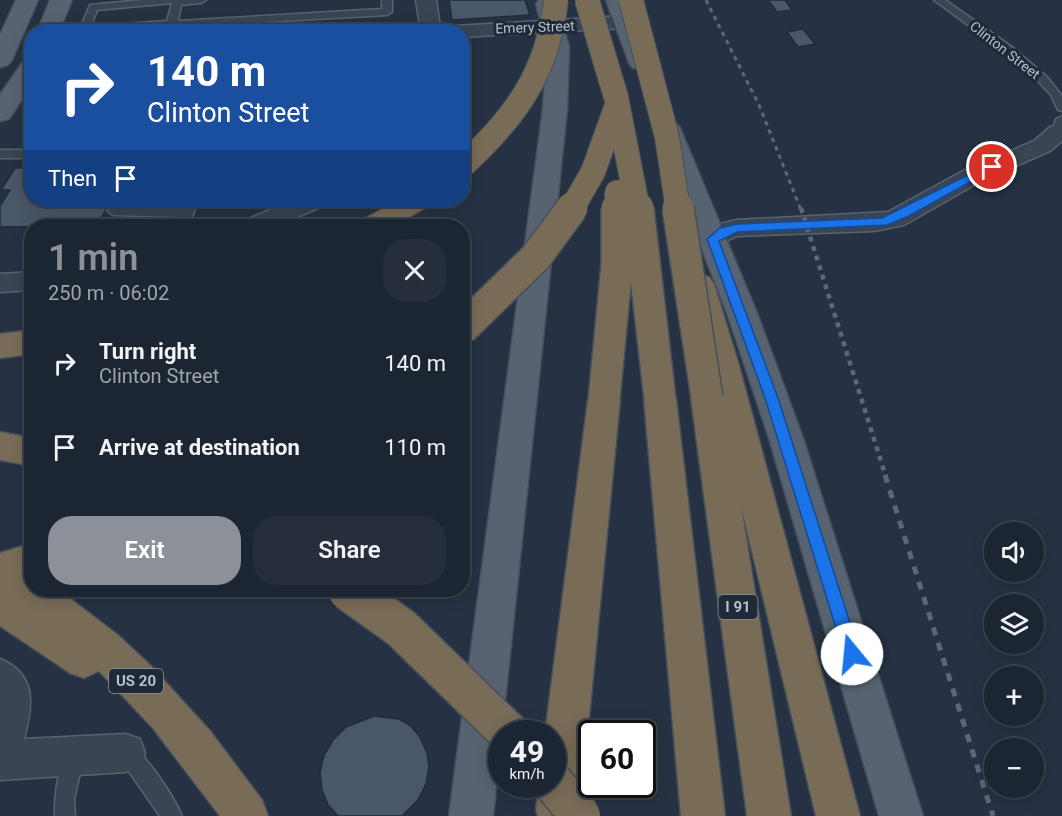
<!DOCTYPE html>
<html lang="en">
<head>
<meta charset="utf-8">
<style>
	:root { --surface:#1c2632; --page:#252e3a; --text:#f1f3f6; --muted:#a0a5ac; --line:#3a434d; --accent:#8c9099 }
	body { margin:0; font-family:Roboto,sans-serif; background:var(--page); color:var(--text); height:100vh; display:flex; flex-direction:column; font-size:22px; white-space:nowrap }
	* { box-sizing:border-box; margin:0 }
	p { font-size:20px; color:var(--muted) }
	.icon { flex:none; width:33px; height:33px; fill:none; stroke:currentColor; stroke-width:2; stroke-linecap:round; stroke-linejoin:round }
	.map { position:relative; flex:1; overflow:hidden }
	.sheet { position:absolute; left:24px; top:219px; width:446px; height:378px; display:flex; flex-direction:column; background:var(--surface); border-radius:24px; box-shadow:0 3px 15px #0003,0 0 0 2px var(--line) }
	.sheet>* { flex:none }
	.guide { position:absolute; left:24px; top:24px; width:446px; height:183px; border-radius:24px; box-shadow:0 3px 15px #0003,0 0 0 2px var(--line); background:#1a4fa0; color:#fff; overflow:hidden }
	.buttons { position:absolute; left:984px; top:522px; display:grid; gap:12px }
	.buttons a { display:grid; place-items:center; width:60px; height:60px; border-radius:50%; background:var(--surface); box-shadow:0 3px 15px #0003,0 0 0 2px var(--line); font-size:30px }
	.speed { position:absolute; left:488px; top:720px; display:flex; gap:12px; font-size:30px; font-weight:700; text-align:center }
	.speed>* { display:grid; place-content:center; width:78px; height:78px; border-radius:50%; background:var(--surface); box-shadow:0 3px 15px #0003,0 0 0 2px var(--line); line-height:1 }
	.speed small { font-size:15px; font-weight:400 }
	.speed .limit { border:3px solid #111; border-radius:9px; background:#fff; color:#111 }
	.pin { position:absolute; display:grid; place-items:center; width:51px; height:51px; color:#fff; margin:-26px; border:3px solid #fff; border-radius:50%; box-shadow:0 2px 6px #0007 }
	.me { position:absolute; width:66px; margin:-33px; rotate:343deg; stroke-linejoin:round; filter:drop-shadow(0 0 4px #0008) }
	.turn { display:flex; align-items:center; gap:21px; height:126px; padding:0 24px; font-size:27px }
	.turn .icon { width:78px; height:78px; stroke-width:2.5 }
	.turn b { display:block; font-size:42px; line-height:51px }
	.then { display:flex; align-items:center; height:57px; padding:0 24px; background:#0003; gap:12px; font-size:22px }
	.round { display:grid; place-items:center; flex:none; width:63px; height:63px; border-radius:24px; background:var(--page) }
	.headline { display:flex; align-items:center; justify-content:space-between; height:102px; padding:0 24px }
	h1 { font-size:36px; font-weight:600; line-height:45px; color:var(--accent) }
	.action { display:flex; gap:12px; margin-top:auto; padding:12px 24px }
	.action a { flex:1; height:69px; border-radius:24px; background:var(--accent); color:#fff; font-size:24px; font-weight:600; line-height:69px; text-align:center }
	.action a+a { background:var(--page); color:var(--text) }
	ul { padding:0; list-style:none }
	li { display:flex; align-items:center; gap:18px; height:84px; padding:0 24px }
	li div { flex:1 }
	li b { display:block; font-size:22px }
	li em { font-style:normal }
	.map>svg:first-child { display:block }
	.building { fill:#4a5669; stroke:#212b3a; stroke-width:1.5 }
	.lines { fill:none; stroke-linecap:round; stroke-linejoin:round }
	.lane-casing { stroke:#586270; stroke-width:3 }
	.street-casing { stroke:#586270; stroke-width:3 }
	.primary-casing { stroke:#444d5c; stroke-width:3 }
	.highway-casing { stroke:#454f5d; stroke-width:3 }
	.lane { fill:#3a4453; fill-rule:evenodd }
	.street { fill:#3a4453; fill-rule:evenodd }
	.primary { fill:#586372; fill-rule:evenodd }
	.highway { fill:#796c57; fill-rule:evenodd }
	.rail-far2 { stroke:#5c687a; stroke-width:3; stroke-dasharray:4.5 4.5; stroke-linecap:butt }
	.rail-far1 { stroke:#5c687a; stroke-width:4.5; stroke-dasharray:5 5; stroke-linecap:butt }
	.rail { stroke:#5c687a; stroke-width:5; stroke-dasharray:8 8; stroke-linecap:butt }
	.highway-bridge-far2-casing { stroke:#454f5d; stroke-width:26; stroke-linecap:butt }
	.highway-bridge-far1-casing { stroke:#454f5d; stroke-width:34; stroke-linecap:butt }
	.highway-bridge-casing { stroke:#454f5d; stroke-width:43; stroke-linecap:butt }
	.highway-bridge-far2 { stroke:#796c57; stroke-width:24 }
	.highway-bridge-far1 { stroke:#796c57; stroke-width:31 }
	.highway-bridge { stroke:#796c57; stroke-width:40 }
	.route { fill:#1a73e8; stroke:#114b97; stroke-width:1.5 }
	.labels { text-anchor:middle; stroke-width:6; stroke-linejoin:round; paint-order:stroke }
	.far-street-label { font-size:14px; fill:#b7bfcc; stroke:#1f2938 }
	.shield { fill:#1f2938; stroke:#8992a0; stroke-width:1.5 }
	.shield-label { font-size:15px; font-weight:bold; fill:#b7bfcc }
</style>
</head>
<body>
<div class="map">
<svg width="1062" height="816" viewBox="0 0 1062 816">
	<rect width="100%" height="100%" fill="#263243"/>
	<path class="building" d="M449,0h76l5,15 -78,5z
		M768,0h17l7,10 -15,2z
		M803,29l12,15 -17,3 -11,-15z
		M15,168h17v32h79l-14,26 -97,1v-21l10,-16h-9z
		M374,716l25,3 12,7 9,11 7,16 2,14 -3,17 -8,16 -16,16h-64l-10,-11 -6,-15 -2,-17 4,-18 9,-15 13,-13z"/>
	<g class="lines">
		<g class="lane-casing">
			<path id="lane" d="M142,0h64l-5,3 -20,2 -3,16 204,-12v-9h10v12l-5,3 -211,12 -1,5h-10l1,-5 -71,5h-12l-3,-3 10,-24zM172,3l-5,18 -76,5 6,-16z
				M934,0h11l67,47 35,30 15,19v15l-4,-1 -7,-15 -27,-29z
				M1062,116v18h-8l-2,-2 4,-13z
				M0,150h32v8h-32z
				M186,200h12l-9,26h-12l3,-9 -67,-2 -6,-4 6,-4 70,2z
				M126,743c19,8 48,54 56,73h-22l-44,-63 3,-7z
				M74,746l7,3 3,7 -10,43 1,17h-20c-1,-22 4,-46 12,-67z"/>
		</g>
		<g class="street-casing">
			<path id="street" d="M416,0h20l4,27 184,-11 7,2 3,4 -3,4 -7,2 -162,9v-5h-41z
				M1058,125l4,1v15l-12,10 -69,30 -77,44 -30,6 -137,5 -25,12 -9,-3 -4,-6c8,-13 24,-16 38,-19l151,-8 75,-41 71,-30 16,-14z
				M293,200h33l-3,6 -47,20h-34l4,-6z
				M32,272v18l-32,2v-18z
				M0,659c37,15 33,46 24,80l102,-5 14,5 5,14 -5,14 -14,5 -126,8z"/>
		</g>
		<g class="primary-casing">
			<path id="primary" d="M16,0h22l-26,60 -4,5 -8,2v-32z
				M50,0h22l-13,32h-22z
				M539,0h16l3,4 11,43 -2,62 -74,707h-44l94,-707 4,-62 -11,-43z
				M606,0h22l25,63 -4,5h-16l-4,-5z
				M32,58v26l-23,35 -9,2v-26l24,-35z
				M667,120l9,3 4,5 77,185 46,125 120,378h-44l-110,-378 -42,-125 -73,-185 4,-5z"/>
		</g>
		<g class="highway-casing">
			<path id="highway" d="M399,200h33l-4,6 -34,20h-34l4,-7z
				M699,274l10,3 5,7 24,78 122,454h-44l-75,-310 50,310h-44l-56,-418 4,-9 12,-4 5,2 -28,-103 5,-7z
				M32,330v24l-32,4v-24z
				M660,386l12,4 4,9 49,417h-44l-37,-417 4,-9z
				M604,387l12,4 4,9 -40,410 -2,6h-40l-2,-6 3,-26h13v-50h-7l43,-334 4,-9z
				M0,432l32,6v28l-32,-6z
				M32,543v47h27l60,46 32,30 59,65 52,69 6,16h-48l-68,-89 -53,-56 -15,7 -14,-5 -70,-47v-73z"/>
		</g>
		<use href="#lane" class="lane"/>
		<use href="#street" class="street"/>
		<use href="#primary" class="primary"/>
		<use href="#highway" class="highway"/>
		<path class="rail-far2" d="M706,0l53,105 42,105"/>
		<path class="rail-far1" d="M801,208l85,269"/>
		<path class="rail" d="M885,475l108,341"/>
		<g class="highway-bridge-far2-casing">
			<path id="highway-bridge-far2" d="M587,0l29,97 22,113
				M631,0l36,137 11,73
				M462,166c53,-48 86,-93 94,-166
				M617,192v18
				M571,210l22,-38 23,-64"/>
		</g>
		<g class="highway-bridge-far1-casing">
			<path id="highway-bridge-far1" d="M638,208l22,191
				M678,208l29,190
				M462,329l74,-72 36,-49
				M604,400l13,-136v-56"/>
		</g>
		<g class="highway-bridge-casing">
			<path id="highway-bridge" d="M348,590l53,38 109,106
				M552,781l28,35"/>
		</g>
		<use href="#highway-bridge-far2" class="highway-bridge-far2"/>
		<use href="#highway-bridge-far1" class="highway-bridge-far1"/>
		<use href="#highway-bridge" class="highway-bridge"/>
	</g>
	<path class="route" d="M988,165l9,2 -88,49 -22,9 -150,7 -18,9 59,157 82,256 -2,6 -6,2 -6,-2 -2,-6 -79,-256 -58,-159 13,-11 17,-4 145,-6z"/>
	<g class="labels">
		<g class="far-street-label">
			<text transform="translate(535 27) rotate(-2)" y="5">Emery Street</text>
			<text transform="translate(1005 50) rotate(38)" y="5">Clinton Street</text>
		</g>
		<g class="shield">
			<rect x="718.5" y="595" width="39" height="24" rx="4.5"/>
			<rect x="109" y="669" width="54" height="24" rx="4.5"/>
		</g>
		<g class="shield-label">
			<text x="738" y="612">I 91</text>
			<text x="136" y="686">US 20</text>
		</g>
	</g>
</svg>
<div class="buttons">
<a><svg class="icon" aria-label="sound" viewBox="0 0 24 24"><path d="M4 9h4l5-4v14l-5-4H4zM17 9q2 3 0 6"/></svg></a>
<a><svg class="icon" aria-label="layers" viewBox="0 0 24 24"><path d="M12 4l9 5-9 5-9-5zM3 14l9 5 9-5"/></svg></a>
<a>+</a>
<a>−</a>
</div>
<div class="speed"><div>49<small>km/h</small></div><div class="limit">60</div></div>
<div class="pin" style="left:992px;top:167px;background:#d93025"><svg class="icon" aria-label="arrive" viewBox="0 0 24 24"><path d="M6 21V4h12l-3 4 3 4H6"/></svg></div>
<svg class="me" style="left:852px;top:654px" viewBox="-20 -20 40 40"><circle r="19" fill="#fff"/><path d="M0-13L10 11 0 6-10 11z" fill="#1a73e8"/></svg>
<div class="guide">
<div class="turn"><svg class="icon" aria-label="right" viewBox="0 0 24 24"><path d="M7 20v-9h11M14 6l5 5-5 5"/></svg><div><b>140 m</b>Clinton Street</div></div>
<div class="then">Then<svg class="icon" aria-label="arrive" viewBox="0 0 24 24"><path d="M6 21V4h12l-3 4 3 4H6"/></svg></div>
</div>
<section class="sheet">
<div class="headline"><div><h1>1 min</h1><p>250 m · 06:02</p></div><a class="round"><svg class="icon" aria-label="close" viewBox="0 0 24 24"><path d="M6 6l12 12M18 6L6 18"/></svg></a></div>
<ul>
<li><svg class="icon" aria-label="right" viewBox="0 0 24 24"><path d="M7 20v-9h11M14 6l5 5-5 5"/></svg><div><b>Turn right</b><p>Clinton Street</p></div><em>140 m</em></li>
<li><svg class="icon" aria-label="arrive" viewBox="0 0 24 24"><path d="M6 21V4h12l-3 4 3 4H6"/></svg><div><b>Arrive at destination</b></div><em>110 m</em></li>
</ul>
<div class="action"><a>Exit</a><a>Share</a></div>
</section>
</div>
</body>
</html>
